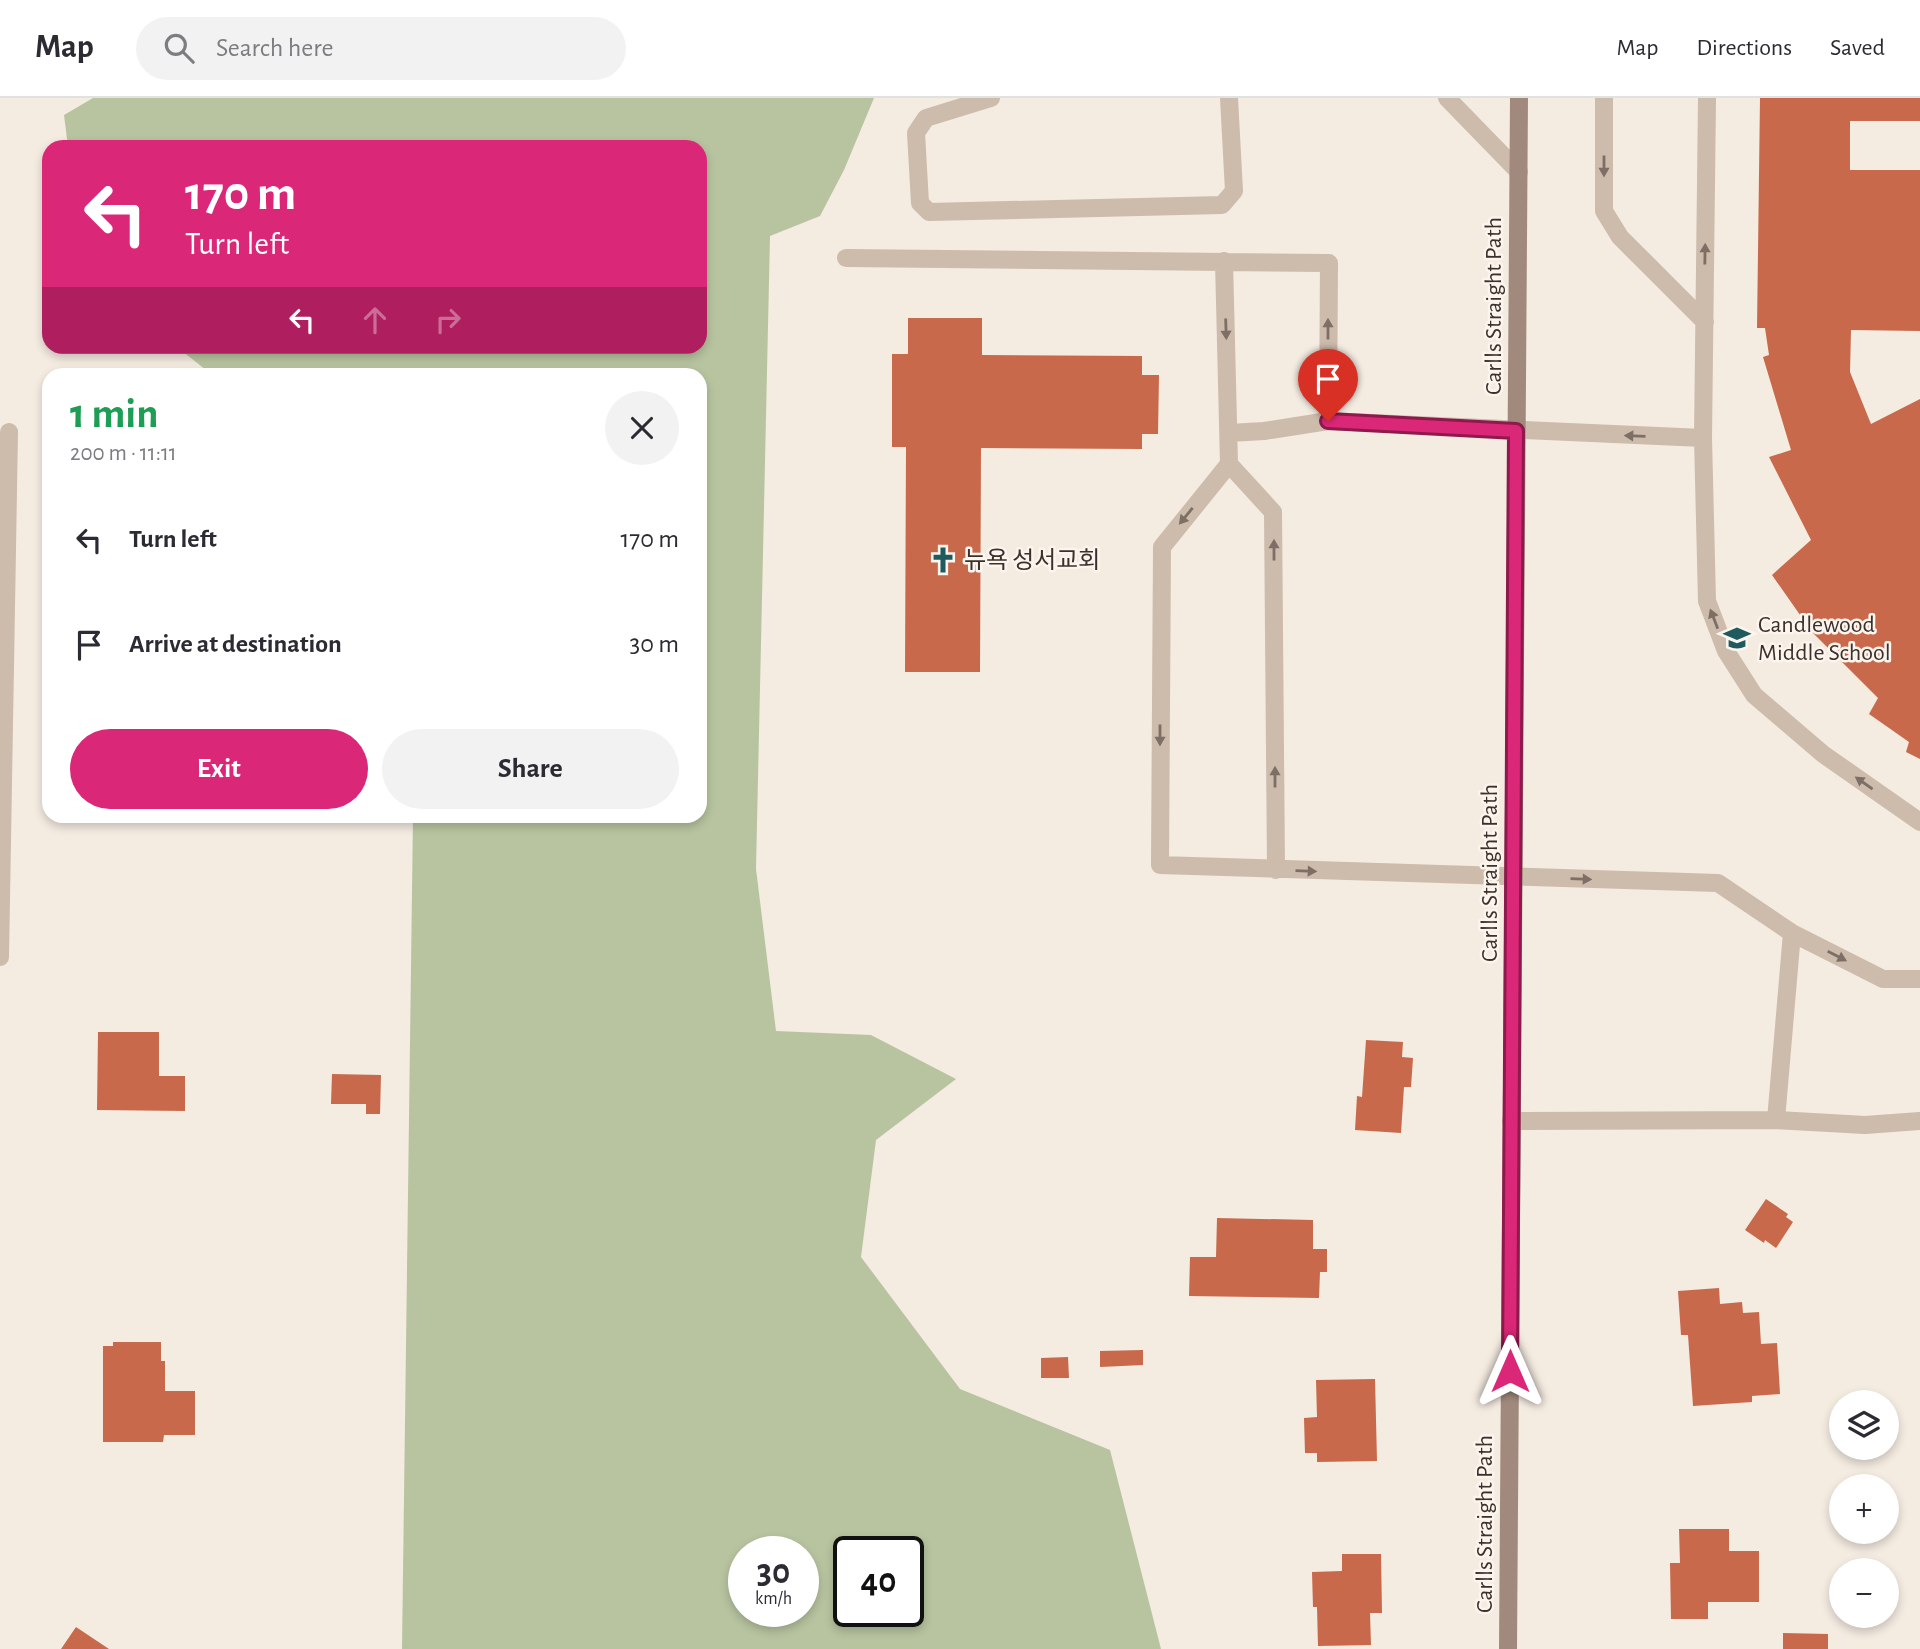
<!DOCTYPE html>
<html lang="en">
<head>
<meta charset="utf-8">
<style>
	:root { --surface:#fff; --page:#f2f2f3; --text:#2b2b33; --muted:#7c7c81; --line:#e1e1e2; --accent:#db2777 }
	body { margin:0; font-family:"Alegreya Sans","Noto Sans KR",sans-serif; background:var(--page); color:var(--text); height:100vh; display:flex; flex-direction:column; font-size:26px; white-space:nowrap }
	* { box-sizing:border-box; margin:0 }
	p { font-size:23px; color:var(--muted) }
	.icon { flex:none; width:38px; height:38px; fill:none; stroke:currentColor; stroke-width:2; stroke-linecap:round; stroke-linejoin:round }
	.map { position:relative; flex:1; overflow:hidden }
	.side { position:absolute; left:42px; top:270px; width:665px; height:455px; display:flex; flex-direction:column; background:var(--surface); border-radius:21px; box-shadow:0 4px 10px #0003 }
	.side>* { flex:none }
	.top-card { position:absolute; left:42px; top:42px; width:665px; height:214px; border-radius:21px; box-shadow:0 4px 10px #0003; background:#db2777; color:#fff; overflow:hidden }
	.fabs { position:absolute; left:1829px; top:1292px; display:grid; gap:14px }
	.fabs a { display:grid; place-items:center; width:70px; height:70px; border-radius:50%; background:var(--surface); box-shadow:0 4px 10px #0003; font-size:35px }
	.speed { position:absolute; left:728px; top:1438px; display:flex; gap:14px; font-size:35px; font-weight:700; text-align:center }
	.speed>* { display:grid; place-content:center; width:91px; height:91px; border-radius:50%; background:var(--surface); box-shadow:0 4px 10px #0003; line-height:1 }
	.speed small { font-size:18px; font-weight:400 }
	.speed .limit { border:4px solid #111; border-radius:10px; background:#fff; color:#111 }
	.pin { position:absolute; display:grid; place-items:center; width:60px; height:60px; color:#fff; margin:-72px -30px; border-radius:50% 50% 50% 0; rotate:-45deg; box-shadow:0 0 7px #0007 }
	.pin .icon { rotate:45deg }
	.me { position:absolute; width:77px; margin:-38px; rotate:0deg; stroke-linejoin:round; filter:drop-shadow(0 0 5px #0008) }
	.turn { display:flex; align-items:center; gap:24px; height:147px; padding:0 28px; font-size:32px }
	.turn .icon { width:91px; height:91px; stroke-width:2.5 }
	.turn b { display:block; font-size:49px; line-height:60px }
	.lanes { display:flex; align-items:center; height:66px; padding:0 28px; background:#0003; justify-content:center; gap:35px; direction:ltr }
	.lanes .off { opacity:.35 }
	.round { display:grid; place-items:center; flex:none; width:74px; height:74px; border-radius:37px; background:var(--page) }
	.overview { display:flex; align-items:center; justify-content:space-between; height:119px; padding:0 28px }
	h1 { font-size:42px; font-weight:700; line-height:52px; color:#1e9e55 }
	.button { display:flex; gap:14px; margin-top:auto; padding:14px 28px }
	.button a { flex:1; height:80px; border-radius:42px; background:var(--accent); color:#fff; font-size:28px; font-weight:700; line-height:80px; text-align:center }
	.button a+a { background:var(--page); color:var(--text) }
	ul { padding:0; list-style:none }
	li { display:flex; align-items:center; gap:21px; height:105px; padding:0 28px }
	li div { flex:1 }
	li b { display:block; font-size:26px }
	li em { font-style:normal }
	header { display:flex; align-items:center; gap:42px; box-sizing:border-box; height:98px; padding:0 35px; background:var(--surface); border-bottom:2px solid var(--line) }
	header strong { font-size:33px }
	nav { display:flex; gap:38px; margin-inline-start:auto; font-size:24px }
	.search { width:490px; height:63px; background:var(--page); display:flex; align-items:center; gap:18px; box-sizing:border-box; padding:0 24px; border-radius:38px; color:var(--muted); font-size:26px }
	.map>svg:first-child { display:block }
	.green { fill:#b8c4a0; fill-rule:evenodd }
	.building { fill:#c8694b }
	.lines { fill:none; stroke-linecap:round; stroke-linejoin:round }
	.lane { stroke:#cdbbac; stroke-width:18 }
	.street { stroke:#cdbbac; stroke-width:18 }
	.secondary { stroke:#a18a7d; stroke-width:18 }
	.oneway { fill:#7d6f65 }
	.route-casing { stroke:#8e194d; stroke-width:18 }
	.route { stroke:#db2777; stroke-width:12 }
	.labels { text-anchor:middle; stroke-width:5; stroke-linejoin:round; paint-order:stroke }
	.street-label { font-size:24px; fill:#3b302b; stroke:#fbf5ee }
	.poi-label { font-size:24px; fill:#3b302b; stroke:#fbf5ee; text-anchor:start }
</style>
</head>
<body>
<header>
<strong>Map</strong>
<div class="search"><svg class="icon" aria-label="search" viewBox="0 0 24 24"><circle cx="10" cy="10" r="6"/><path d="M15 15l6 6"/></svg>Search here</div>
<nav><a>Map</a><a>Directions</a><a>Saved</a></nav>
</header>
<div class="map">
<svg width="1920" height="1551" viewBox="0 0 1920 1551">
	<rect width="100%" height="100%" fill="#f4ebe1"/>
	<path class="green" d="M93,0h781l-30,72 -24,46 -50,20 -14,633 20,162 95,4 85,44 -80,61 -15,117 99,132 150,61 51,199h-759l11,-833h287v-442h-489l-34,-27 523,-1v-199h-632l-4,-32zM803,1454v60h-59v-60zM908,1454v60h-59v-60z"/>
	<path class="building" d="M1760,0h160v23h-70v49h70v161l-69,-1 -1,42 21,52 49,-25v360l-14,-7 3,-10 -40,-28 9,-16 -66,-66 -40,-57 39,-35 -42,-83 22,-7 -28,-93 6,-2 -4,-27h-8z
		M908,220h74v37l160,1v19h17l-1,59h-16v15l-161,-1 -1,224h-75l1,-225h-14v-93h16z
		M98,934h61v44h26v35l-88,-1z
		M1366,942l37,2 -1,15 11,1 -2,29h-7l-3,46 -46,-3 2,-34 5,1z
		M332,976l49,1 -1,39h-14v-10h-35z
		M1766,1101l22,15 -2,3 7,5 -17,26 -11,-8 -1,3 -19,-13z
		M1217,1120l96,2v29h14v23h-7l-1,26 -130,-2 1,-39h26z
		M1719,1190l1,16 22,-2 1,11 16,-1 2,32 16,-1 3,51 -28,2v6l-59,4 -5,-71h-7l-3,-44z
		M113,1244h48v19h4v30h30v44h-31l-1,7h-60v-96h10z
		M1143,1252v15l-43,2v-16z
		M1068,1259l1,21h-28v-20z
		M1375,1281l2,82 -60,1v-9h-12l-1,-35 13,-1 -1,-37z
		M1679,1431h50v22h30v51h-51v17h-37l-1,-56h10z
		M1342,1456h39l1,59h-12l1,32 -53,1 -1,-39h-4l-1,-35 30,-1z
		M76,1529l33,22h-48z
		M1783,1535l45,1v15h-45z"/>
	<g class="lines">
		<path class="lane" d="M991,0l-65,20 -10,15 4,70 9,9 293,-7 12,-14 -5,-93
			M1604,0v113l16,26 85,85
			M1707,0l-4,340 4,163 19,50 28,44 69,59 97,68
			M846,160l483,5 -1,158
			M1224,163l5,203 -67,83 -2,318 558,18 74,50 91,46h37
			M1229,335l35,-2 64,-10 375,17
			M1229,366l44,48 3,358
			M1792,835l-16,187 89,5 55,-4
			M1511,1023l265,-1"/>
		<path class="street" d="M1447,0l72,74
			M0,859l9,-525"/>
		<path class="secondary" d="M1508,1551l11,-1551"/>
	</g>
	<defs><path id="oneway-solid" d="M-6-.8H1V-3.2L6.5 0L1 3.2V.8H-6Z" transform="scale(1.75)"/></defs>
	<g class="oneway">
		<use href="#oneway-solid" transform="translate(1604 68) rotate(90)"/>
		<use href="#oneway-solid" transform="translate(1705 156) rotate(-89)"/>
		<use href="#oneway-solid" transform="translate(1226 231) rotate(88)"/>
		<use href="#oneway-solid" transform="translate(1328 231) rotate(-90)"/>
		<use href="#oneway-solid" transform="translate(1635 338) rotate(-178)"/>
		<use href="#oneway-solid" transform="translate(1186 418) rotate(129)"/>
		<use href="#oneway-solid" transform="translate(1274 452) rotate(-90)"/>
		<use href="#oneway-solid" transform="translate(1714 521) rotate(-111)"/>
		<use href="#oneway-solid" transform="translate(1160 637) rotate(90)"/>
		<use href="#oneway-solid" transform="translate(1275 679) rotate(-90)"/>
		<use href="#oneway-solid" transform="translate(1864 685) rotate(-145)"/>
		<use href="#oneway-solid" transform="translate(1306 773) rotate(2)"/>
		<use href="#oneway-solid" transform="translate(1581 781) rotate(2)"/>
		<use href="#oneway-solid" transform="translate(1837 858) rotate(27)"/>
	</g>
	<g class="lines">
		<g class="route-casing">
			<path id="route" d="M1328,323l188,10 -6,940"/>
		</g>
		<use href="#route" class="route"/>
	</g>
	<defs>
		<g id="church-bare" transform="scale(2.1)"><path d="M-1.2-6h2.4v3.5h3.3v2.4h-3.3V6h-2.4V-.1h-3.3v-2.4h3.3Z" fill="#1f5a5e" stroke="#fbf5ee" stroke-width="2.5" paint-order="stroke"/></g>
		<g id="school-bare" transform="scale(2.1)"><path d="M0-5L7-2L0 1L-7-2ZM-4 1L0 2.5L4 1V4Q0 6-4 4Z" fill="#1f5a5e" stroke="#fbf5ee" stroke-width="2.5" paint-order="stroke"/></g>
	</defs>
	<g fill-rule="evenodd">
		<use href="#church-bare" x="943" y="462"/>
		<use href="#school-bare" x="1737" y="540"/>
	</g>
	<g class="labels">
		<g class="street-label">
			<text transform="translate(1493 208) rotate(-90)" y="8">Carlls Straight Path</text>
			<text transform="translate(1489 775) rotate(-90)" y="8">Carlls Straight Path</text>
			<text transform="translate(1484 1426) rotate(-90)" y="8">Carlls Straight Path</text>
		</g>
		<g class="poi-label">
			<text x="964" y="470">뉴욕 성서교회</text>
			<text x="1758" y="534">Candlewood<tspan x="1758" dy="28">Middle School</tspan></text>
		</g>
	</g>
</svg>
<div class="fabs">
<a><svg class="icon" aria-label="layers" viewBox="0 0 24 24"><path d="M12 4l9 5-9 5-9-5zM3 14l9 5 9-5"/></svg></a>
<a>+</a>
<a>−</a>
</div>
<div class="speed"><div>30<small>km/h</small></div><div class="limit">40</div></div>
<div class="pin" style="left:1328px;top:323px;background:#d93025"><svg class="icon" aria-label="arrive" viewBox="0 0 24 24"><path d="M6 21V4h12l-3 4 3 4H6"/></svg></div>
<svg class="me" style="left:1510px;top:1273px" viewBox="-20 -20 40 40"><path d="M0-17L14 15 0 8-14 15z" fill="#db2777" stroke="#fff" stroke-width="4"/></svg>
<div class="top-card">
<div class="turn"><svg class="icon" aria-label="left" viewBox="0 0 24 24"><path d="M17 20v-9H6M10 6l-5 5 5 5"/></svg><div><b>170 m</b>Turn left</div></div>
<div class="lanes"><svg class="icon" aria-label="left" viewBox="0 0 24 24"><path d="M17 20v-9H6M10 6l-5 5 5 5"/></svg><svg class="icon off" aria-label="ahead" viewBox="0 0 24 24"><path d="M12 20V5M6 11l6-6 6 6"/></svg><svg class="icon off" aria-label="right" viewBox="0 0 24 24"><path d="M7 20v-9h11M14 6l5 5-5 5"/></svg></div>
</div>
<section class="side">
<div class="overview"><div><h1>1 min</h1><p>200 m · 11:11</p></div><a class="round"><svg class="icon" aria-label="close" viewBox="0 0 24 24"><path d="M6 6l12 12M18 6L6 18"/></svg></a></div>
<ul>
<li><svg class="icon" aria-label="left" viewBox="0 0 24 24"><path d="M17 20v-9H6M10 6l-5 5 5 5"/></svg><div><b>Turn left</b></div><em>170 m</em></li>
<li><svg class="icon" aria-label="arrive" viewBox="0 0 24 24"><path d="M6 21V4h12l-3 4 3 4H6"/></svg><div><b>Arrive at destination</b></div><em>30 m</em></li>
</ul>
<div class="button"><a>Exit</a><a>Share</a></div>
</section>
</div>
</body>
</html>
